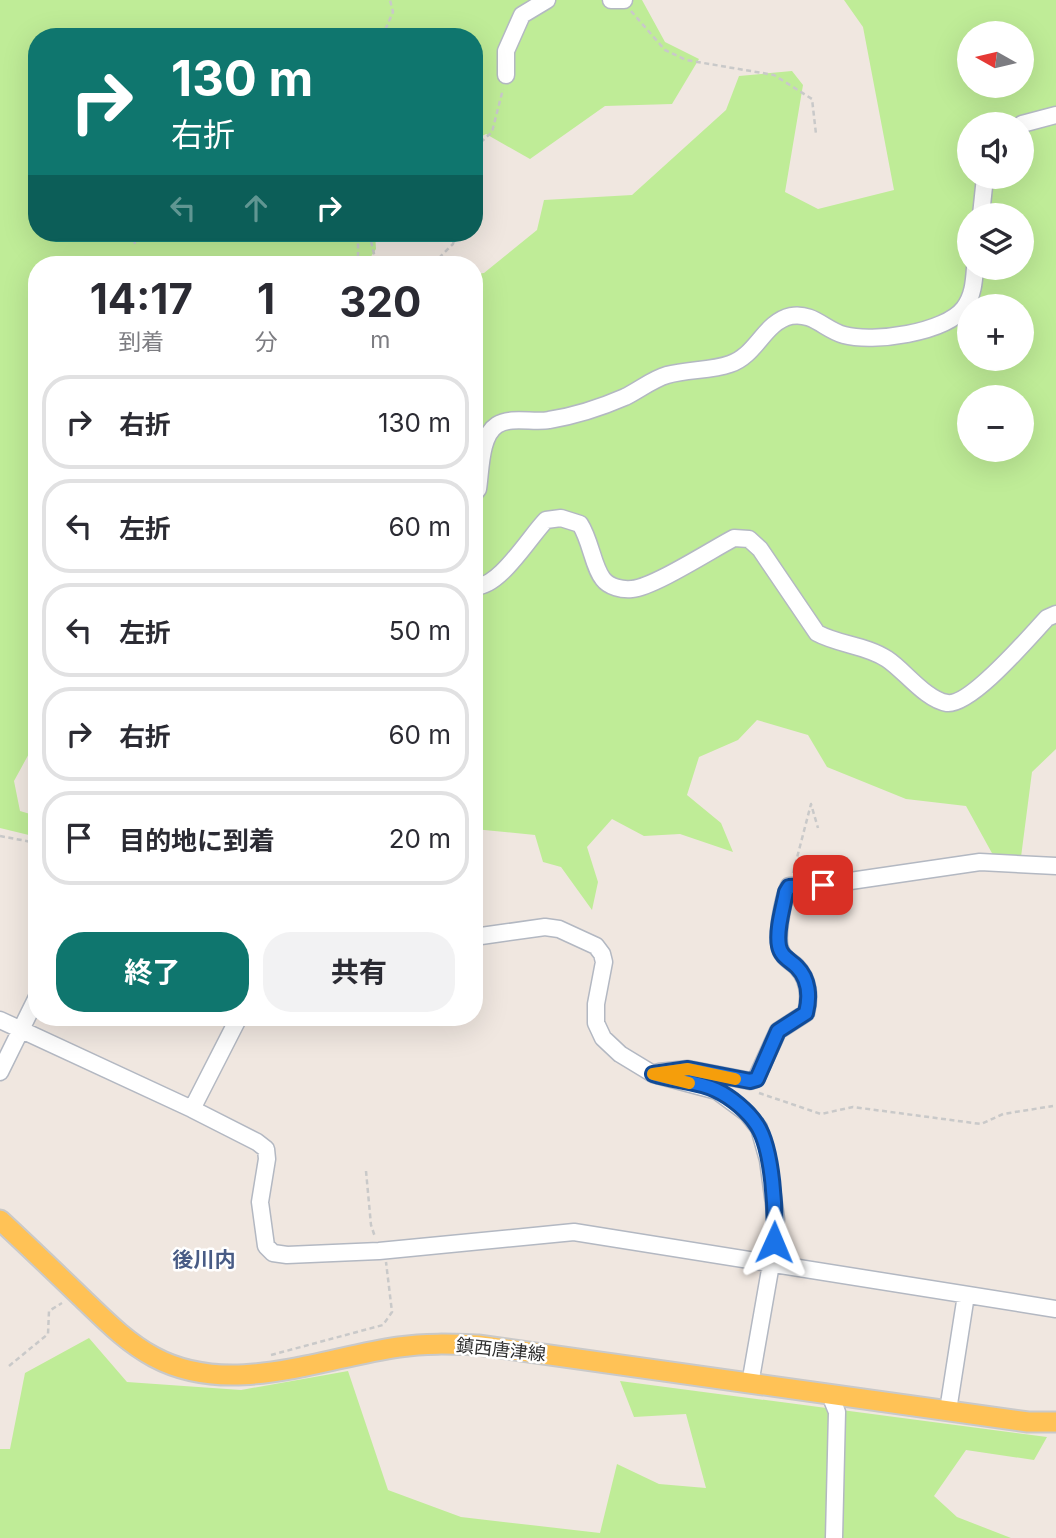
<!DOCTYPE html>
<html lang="ja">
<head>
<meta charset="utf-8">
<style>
	:root { --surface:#fff; --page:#f2f2f3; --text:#2b2b33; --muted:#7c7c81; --line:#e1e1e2; --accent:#0f766e }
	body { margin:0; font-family:Inter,"Noto Sans JP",sans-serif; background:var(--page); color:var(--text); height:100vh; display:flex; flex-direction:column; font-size:26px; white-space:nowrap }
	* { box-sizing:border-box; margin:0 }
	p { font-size:23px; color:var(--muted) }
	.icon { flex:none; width:38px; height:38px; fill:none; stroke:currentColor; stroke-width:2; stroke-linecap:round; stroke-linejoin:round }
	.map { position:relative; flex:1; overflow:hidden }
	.side { position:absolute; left:28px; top:256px; width:455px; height:770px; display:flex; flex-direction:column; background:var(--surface); border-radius:28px; box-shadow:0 7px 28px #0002 }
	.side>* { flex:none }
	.banner { position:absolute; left:28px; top:28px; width:455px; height:214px; border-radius:28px; box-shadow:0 7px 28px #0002; background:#0f766e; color:#fff; overflow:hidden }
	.needle { width:46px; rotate:278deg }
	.fabs { position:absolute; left:957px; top:21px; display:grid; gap:14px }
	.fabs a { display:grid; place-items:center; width:77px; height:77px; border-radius:50%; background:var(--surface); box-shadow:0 7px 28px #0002; font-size:35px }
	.pin { position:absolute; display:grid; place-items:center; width:60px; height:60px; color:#fff; margin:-30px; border-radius:14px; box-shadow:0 4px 10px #0006 }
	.me { position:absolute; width:77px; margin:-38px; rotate:1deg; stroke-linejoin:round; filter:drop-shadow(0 0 5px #0008) }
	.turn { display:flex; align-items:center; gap:24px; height:147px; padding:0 28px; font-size:32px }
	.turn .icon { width:91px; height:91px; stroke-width:2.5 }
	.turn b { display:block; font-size:49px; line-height:60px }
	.lanes { display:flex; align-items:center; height:66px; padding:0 28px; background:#0003; justify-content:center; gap:35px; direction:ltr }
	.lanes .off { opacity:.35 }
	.eta { display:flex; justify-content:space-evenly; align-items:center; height:119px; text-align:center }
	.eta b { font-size:42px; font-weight:700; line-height:49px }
	.button { display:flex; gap:14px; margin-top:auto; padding:14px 28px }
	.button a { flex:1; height:80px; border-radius:28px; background:var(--accent); color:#fff; font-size:28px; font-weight:700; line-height:80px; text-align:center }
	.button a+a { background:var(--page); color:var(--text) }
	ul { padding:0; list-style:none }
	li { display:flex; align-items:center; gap:21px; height:94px; margin:0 14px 10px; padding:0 14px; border:4px solid var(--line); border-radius:28px }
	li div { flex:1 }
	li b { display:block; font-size:26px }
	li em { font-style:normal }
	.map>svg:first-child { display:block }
	.green { fill:#bfec97; fill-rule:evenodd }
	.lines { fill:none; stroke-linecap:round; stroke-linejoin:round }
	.minor-casing { stroke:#b3b8c2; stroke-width:19 }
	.major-casing { stroke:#c9c9c9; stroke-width:23 }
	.path { stroke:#c9c9c9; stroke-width:2.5; stroke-dasharray:5 3.5; stroke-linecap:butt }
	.minor { stroke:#fff; stroke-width:16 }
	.major { stroke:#ffc256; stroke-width:19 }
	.route-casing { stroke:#114b97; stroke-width:18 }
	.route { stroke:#1a73e8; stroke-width:12 }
	.slow { stroke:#f59e0b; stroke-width:12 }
	.labels { text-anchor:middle; stroke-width:5; stroke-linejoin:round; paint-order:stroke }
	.street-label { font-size:18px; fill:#2e2e2e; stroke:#fff }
	.quarter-label { font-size:21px; font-weight:bold; fill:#485b85; stroke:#fff }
</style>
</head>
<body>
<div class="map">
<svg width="1056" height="1538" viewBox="0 0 1056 1538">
	<rect width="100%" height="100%" fill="#f0e7e0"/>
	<path class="green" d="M0,0h642l23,42 34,17 -27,45 -67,2 -75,53 -44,-25 -12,6v-103h-437v196h338l1,16 -10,15h-329v475l-23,42 6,30 17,5v21l-37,-9z
		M844,0h212v749l-24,23 -11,85 -28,-2 -27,-49 -60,-7 -79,-32 -19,-32 -51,-15 -19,20 -39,17 -12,38 34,28 12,29 -53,-18 -36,2 -32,-17 -25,28 11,35 -6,28 -31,-43 -18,-5 -8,-27 -61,-6v-555l10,-1 53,-43 7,-30 88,-5 94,-85 13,-34 53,-5 11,14 -18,107 33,17 76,-19 -31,-163zM970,33h52v53h-52zM970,124h52v53h-52zM970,215h52v53h-52zM970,306h52v53h-52zM970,397h52v53h-52z
		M89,1338l38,44 114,8 107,-19 40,119 73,27 139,16 17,-69 42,20 47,4 -20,-74 -52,3 -14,-36 427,56 -13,23 -68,-10 -32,46 23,21 54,21h-1011v-89h10l15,-76z"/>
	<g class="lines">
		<g class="minor-casing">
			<path id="minor" d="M611,0h13
				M506,75v-24l16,-36 25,-15
				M1022,124l34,-9
				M981,215l4,-38
				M474,494l4,-5c3,-19 2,-53 19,-64 14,-9 37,-2 52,-5 25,-4 53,-13 76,-23 14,-7 28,-18 42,-22 21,-6 43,-4 63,-11 27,-9 34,-42 61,-48 22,-4 34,14 53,19 29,8 101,-2 120,-27 9,-12 10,-26 11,-40
				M474,586c24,4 56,-50 72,-66l15,-2 19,6c11,17 13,43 23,55 6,8 19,11 29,10 22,-2 79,-39 102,-51l15,1 11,10 57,84c22,12 49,12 70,26 17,11 39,41 60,44 24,3 82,-66 100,-85l9,-4
				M474,937l71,-10 14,2 37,17 6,8 2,8 -8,42v19l7,15 17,16 33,20 64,17 30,22 12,15 9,32 8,59 -5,45 -21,120
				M0,1020l192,89 65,33 9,7 1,10 -7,43 6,44 7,7 14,2 92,-4 195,-19 482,77
				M0,1072l37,-75
				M659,1072l29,-3 62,12 6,-2 22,-48 28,-18c4,-16 3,-34 -10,-47 -5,-5 -12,-7 -15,-15 -6,-12 2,-53 8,-65l34,-1 157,-23 76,4
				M192,1109l47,-92
				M830,1395l7,17 -3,126
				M949,1404l17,-109"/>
		</g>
		<g class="major-casing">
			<path id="major" d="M0,1220c27,25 54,51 81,77 23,22 45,45 73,60 76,41 167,1 245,-10 27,-4 52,-3 79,-2l550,77h28"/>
		</g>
		<path class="path" d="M631,11l34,39 21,10 88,15 38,24 4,35
			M382,37l11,-25 -3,-12
			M474,158l6,-15 12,-11 11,-43
			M474,171v12
			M133,233l2,11
			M369,233l6,25 8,6
			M354,264l4,-5v-26
			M403,264h9
			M433,264l20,-20 3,-11
			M0,836l37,7
			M793,873l18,-69 7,24
			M759,1093l62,21 32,-7 128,17 22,-10 50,-8
			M366,1171l5,54 4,12
			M271,1355l112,-30 9,-13 -6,-50
			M9,1366l39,-32 1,-23 13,-8"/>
		<use href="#minor" class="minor"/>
		<use href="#major" class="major"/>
	</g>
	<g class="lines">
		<g class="route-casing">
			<path id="route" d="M774,1242c2,-29 -1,-93 -17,-117 -9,-14 -26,-28 -41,-35 -19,-9 -42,-9 -63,-16l35,-5 62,12 7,-2 21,-48 28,-18c4,-16 3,-34 -9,-46 -7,-7 -16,-10 -18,-21 -3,-16 4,-38 7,-54l3,-5 34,-2"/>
		</g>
		<use href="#route" class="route"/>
		<path class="slow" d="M689,1083l-36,-9 35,-5 47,10"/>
	</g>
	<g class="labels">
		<g class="street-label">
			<text transform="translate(501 1350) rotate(6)" y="6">鎮西唐津線</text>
		</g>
		<g class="quarter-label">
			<text x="204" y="1267">後川内</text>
		</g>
	</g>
</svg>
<div class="fabs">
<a><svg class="needle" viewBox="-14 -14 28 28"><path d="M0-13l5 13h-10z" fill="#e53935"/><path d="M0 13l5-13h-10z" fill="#7c7c81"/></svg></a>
<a><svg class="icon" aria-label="sound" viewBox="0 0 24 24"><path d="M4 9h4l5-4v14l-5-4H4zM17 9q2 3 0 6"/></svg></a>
<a><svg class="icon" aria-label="layers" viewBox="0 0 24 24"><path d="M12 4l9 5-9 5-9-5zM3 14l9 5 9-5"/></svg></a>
<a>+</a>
<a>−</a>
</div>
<div class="pin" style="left:823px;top:885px;background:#d93025"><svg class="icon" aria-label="arrive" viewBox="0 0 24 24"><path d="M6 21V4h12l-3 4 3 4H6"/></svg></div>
<svg class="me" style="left:774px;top:1242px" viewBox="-20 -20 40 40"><path d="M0-17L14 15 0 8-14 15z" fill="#1a73e8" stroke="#fff" stroke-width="4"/></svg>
<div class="banner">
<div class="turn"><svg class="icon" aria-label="right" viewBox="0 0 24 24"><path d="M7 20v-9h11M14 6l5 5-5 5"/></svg><div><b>130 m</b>右折</div></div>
<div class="lanes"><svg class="icon off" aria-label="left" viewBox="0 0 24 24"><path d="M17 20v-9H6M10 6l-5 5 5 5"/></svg><svg class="icon off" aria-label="ahead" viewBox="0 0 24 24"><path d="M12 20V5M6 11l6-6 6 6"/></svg><svg class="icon" aria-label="right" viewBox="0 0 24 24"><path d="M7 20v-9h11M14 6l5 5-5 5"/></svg></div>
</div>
<section class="side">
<div class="eta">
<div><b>14:17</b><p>到着</p></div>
<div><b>1</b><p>分</p></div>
<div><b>320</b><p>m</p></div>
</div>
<ul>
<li><svg class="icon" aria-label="right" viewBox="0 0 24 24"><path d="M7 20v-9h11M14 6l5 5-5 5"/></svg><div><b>右折</b></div><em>130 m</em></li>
<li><svg class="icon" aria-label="left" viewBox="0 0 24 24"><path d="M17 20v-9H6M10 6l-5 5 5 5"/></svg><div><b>左折</b></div><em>60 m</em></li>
<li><svg class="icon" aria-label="left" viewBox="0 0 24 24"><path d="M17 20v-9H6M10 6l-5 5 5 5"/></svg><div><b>左折</b></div><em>50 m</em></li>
<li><svg class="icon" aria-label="right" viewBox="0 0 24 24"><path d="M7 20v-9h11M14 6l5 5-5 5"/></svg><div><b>右折</b></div><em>60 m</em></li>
<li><svg class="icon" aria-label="arrive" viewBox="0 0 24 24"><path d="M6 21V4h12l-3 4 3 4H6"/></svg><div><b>目的地に到着</b></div><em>20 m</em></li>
</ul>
<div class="button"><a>終了</a><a>共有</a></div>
</section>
</div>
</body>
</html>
